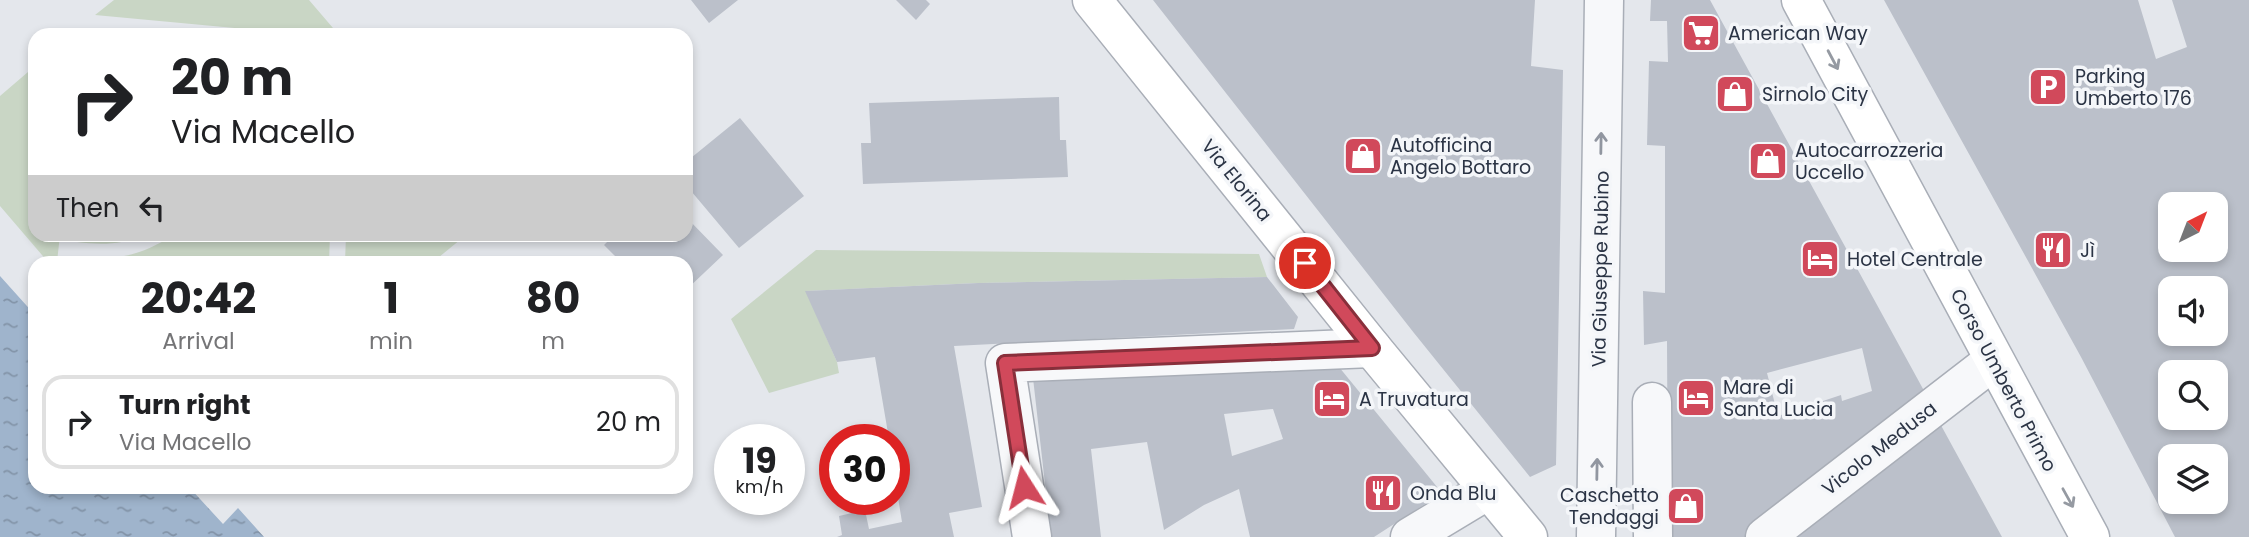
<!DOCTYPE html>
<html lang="en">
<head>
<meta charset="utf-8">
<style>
	:root { --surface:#fff; --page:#f2f2f2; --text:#202124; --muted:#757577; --line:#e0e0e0 }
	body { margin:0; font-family:Poppins,sans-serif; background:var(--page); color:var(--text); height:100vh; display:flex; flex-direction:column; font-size:26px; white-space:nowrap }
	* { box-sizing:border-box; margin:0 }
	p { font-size:23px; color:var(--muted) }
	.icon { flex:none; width:38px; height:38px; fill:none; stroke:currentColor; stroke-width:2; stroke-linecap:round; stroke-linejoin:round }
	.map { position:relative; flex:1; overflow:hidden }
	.details { position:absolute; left:28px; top:256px; width:665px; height:238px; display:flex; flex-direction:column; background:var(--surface); border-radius:21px; box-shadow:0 4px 10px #0003 }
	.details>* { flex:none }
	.top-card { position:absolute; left:28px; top:28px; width:665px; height:214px; border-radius:21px; box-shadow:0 4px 10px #0003; background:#fff; color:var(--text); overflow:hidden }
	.needle { width:46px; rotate:42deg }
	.fabs { position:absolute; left:2158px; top:192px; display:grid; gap:14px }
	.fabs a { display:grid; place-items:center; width:70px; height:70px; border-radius:14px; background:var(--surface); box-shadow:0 4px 10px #0003; font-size:35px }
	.speed { position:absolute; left:714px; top:424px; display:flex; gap:14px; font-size:35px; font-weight:700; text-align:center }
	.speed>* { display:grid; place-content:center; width:91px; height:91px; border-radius:50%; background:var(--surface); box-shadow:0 4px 10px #0003; line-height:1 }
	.speed small { font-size:18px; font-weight:400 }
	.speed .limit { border:10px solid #d22; background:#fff; color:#111 }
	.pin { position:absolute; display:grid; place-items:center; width:60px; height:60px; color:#fff; margin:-30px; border:4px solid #fff; border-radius:50%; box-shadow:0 2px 7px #0007 }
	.me { position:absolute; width:77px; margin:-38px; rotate:351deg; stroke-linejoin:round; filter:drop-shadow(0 0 5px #0008) }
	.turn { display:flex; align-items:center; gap:24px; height:147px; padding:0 28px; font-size:32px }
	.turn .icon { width:91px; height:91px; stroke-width:2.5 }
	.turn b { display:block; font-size:49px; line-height:60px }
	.then { display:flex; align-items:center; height:66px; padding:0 28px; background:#0003; gap:14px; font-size:26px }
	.eta { display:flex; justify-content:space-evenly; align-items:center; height:119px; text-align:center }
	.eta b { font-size:42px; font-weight:700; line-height:49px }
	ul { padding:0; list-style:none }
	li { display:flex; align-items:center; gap:21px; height:94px; margin:0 14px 10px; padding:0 14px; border:4px solid var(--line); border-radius:21px }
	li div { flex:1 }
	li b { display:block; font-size:26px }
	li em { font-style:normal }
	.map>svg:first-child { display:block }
	.green { fill:#c9d6c5 }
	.water { fill:url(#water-ripples) }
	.building { fill:#bbc0ca; fill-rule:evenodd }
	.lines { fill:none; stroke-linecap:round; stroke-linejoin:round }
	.street-casing { stroke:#a9aeb7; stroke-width:41 }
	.secondary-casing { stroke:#a9aeb7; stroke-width:41 }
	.street { stroke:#f7f8fa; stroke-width:38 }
	.secondary { stroke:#fff; stroke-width:38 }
	.oneway { stroke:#959aa2 }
	.oneway2 { stroke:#9196a0 }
	.route-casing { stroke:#882f3b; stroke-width:18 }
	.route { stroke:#d1495b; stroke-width:12 }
	.labels { text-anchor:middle; stroke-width:7; stroke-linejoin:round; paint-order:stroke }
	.poi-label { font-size:19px; fill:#2b3445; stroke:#f4f6f9; text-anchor:start }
	.street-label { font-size:19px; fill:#2b3445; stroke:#f4f6f9 }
</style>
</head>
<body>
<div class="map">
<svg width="2249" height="537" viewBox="0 0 2249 537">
	<defs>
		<pattern id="water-ripples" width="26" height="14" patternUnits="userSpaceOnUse" patternTransform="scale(1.75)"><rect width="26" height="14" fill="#9fb4cc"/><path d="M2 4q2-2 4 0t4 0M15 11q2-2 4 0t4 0" fill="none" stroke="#8293a7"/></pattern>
	</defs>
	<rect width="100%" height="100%" fill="#e4e7ec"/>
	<path class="green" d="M114,0h195l30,35h-29l-215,-20z
		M35,66v168l25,1 -3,27h-9l-48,-56v-110z
		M177,234l153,1 -1,27h-222l2,-5c25,1 45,-11 68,-23z
		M77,235v-1l67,1c-22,10 -44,10 -67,7z
		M346,235h136l-9,7 -7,-7 -33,27h-88z
		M816,250l443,4 8,23 -289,6 -172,8 31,71 2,11 -70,20 -38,-74z"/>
	<path class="water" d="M0,276l35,39v171l154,1 34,37 15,-16 26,29h-264z"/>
	<path class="building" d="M691,0h47l-29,23z
		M896,0h30l4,4 -14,16z
		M1153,0h382l-4,66 32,4 -7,395 -26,12 -116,-144z
		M1651,0h59l218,398 -181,139h-79l-1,-196 -23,4 -1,-54 22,2v-147l-18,-1 2,-84 19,1 -1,-41h-17zM1862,348l10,43 -30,10 -1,-6 -63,21 -11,-43z
		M1884,0h254l18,59 31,-12 -15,-47h77v537h-74l-94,-180zM2170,205h46v45h-46zM2170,289h46v45h-46zM2170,373h46v45h-46zM2170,457h46v45h-46z
		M1059,97l1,43h6l2,37 -205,7 -2,-41h10l-2,-40z
		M740,118l64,78 -65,52 -53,-63v-23z
		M686,217l37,38 -37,35v-28h-65l-17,-17 11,-11h71z
		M1267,277l31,40 -4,12 -340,17 28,161 -33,6 5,24h-117l5,-2 -3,-19 26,-6 4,19 33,-7 -8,-49v-34h-5l-14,-82 -38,5 -32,-71 173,-8z
		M1339,367l103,126 -68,44h-124l-11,-48 -35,16 -40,25 -17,-88 -56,7 10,88h-50l-18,-159zM1273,409l10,30 -51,17 -8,-42z
		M1937,418l65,119h-213z"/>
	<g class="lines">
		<g class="street-casing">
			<path id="street" d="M1652,402l1,135
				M1032,537l-27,-174 367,-15
				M1410,537l78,-47
				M1596,537l8,-537
				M1765,537l228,-176"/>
		</g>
		<g class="secondary-casing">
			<path id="secondary" d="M1092,0l280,348 156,189
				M1801,0l289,537"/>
		</g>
		<use href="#street" class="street"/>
		<use href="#secondary" class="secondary"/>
	</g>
	<defs><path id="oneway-shaft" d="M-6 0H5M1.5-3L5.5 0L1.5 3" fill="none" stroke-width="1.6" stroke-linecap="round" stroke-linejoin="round" transform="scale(1.75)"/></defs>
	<g class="oneway">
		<use href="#oneway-shaft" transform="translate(1833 60) rotate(62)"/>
		<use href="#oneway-shaft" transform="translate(2068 498) rotate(61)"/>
	</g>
	<g class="oneway2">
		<use href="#oneway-shaft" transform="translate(1601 143) rotate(-89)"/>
		<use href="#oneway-shaft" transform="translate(1597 469) rotate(-89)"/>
	</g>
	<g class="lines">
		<g class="route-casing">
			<path id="route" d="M1024,487l-19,-124 367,-15 -67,-85"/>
		</g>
		<use href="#route" class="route"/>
	</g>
	<defs>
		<g id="supermarket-square" transform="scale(2.0125)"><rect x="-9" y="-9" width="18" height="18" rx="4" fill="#d1495b" stroke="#f4f6f9"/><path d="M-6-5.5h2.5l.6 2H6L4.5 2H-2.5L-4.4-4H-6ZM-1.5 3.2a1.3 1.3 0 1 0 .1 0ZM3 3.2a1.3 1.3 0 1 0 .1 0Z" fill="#fff"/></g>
		<g id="parking-square" transform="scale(2.0125)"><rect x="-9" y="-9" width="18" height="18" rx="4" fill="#d1495b" stroke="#f4f6f9"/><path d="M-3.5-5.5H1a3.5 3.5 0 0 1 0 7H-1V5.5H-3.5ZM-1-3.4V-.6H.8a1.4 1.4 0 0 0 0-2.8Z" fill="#fff"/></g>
		<g id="shop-square" transform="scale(2.0125)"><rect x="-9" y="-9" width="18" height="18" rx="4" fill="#d1495b" stroke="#f4f6f9"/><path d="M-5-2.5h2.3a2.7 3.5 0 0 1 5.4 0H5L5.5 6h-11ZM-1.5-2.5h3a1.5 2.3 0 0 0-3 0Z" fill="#fff"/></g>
		<g id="restaurant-square" transform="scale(2.0125)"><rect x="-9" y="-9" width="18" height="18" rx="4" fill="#d1495b" stroke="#f4f6f9"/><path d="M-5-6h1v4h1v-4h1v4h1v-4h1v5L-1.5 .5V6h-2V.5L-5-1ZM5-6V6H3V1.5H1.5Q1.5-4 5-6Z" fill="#fff"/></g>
		<g id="hotel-square" transform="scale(2.0125)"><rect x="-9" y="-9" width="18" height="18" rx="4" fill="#d1495b" stroke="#f4f6f9"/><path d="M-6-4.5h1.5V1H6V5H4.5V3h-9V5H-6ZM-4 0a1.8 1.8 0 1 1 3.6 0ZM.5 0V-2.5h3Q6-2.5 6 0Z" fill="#fff"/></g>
	</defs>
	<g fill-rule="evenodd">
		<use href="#supermarket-square" x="1701" y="33"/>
		<use href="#parking-square" x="2048" y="87"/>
		<use href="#shop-square" x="1735" y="94"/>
		<use href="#shop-square" x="1363" y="156"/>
		<use href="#shop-square" x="1768" y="161"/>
		<use href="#restaurant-square" x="2053" y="250"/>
		<use href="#hotel-square" x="1820" y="259"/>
		<use href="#hotel-square" x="1696" y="398"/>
		<use href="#hotel-square" x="1332" y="399"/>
		<use href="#restaurant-square" x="1383" y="493"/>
		<use href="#shop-square" x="1686" y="506"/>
	</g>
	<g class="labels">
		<g class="poi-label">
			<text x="1728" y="40">American Way</text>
			<text x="2075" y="83">Parking<tspan x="2075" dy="22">Umberto 176</tspan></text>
			<text x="1762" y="101">Sirnolo City</text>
			<text x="1390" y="152">Autofficina<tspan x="1390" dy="22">Angelo Bottaro</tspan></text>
			<text x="1795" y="157">Autocarrozzeria<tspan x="1795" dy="22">Uccello</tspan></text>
			<text x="2080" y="257">Jì</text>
			<text x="1847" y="266">Hotel Centrale</text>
			<text x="1723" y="394">Mare di<tspan x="1723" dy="22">Santa Lucia</tspan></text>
			<text x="1359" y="406">A Truvatura</text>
			<text x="1410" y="500">Onda Blu</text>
			<text x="1659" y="502" text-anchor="end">Caschetto<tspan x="1659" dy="22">Tendaggi</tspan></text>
		</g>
		<g class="street-label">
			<text transform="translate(1237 180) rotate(51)" y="7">Via Elorina</text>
			<text transform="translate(1600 269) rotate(-89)" y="7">Via Giuseppe Rubino</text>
			<text transform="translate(2004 380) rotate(62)" y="7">Corso Umberto Primo</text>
			<text transform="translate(1879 448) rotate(-38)" y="7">Vicolo Medusa</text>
		</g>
	</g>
</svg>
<div class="fabs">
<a><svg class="needle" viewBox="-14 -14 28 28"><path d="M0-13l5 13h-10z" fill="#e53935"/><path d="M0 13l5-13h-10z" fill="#757577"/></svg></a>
<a><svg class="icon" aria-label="sound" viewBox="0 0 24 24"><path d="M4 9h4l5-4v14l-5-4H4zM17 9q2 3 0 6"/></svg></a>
<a><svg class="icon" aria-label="search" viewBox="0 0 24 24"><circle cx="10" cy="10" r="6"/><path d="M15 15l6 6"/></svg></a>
<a><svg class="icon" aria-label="layers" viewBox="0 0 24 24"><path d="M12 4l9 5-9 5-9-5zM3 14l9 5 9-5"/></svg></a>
</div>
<div class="speed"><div>19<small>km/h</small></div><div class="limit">30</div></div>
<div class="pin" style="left:1305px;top:263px;background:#d93025"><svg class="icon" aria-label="arrive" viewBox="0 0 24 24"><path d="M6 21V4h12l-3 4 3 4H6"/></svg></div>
<svg class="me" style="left:1024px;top:487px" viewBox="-20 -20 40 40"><path d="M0-17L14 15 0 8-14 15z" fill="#d1495b" stroke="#fff" stroke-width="4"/></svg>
<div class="top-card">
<div class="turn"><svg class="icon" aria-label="right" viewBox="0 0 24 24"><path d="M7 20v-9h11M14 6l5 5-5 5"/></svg><div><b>20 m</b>Via Macello</div></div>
<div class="then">Then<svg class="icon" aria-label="left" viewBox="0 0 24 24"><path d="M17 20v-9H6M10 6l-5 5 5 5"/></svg></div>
</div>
<section class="details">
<div class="eta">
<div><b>20:42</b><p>Arrival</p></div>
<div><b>1</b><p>min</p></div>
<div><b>80</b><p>m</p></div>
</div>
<ul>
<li><svg class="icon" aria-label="right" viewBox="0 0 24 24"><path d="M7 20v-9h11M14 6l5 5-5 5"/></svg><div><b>Turn right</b><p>Via Macello</p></div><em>20 m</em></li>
</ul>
</section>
</div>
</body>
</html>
